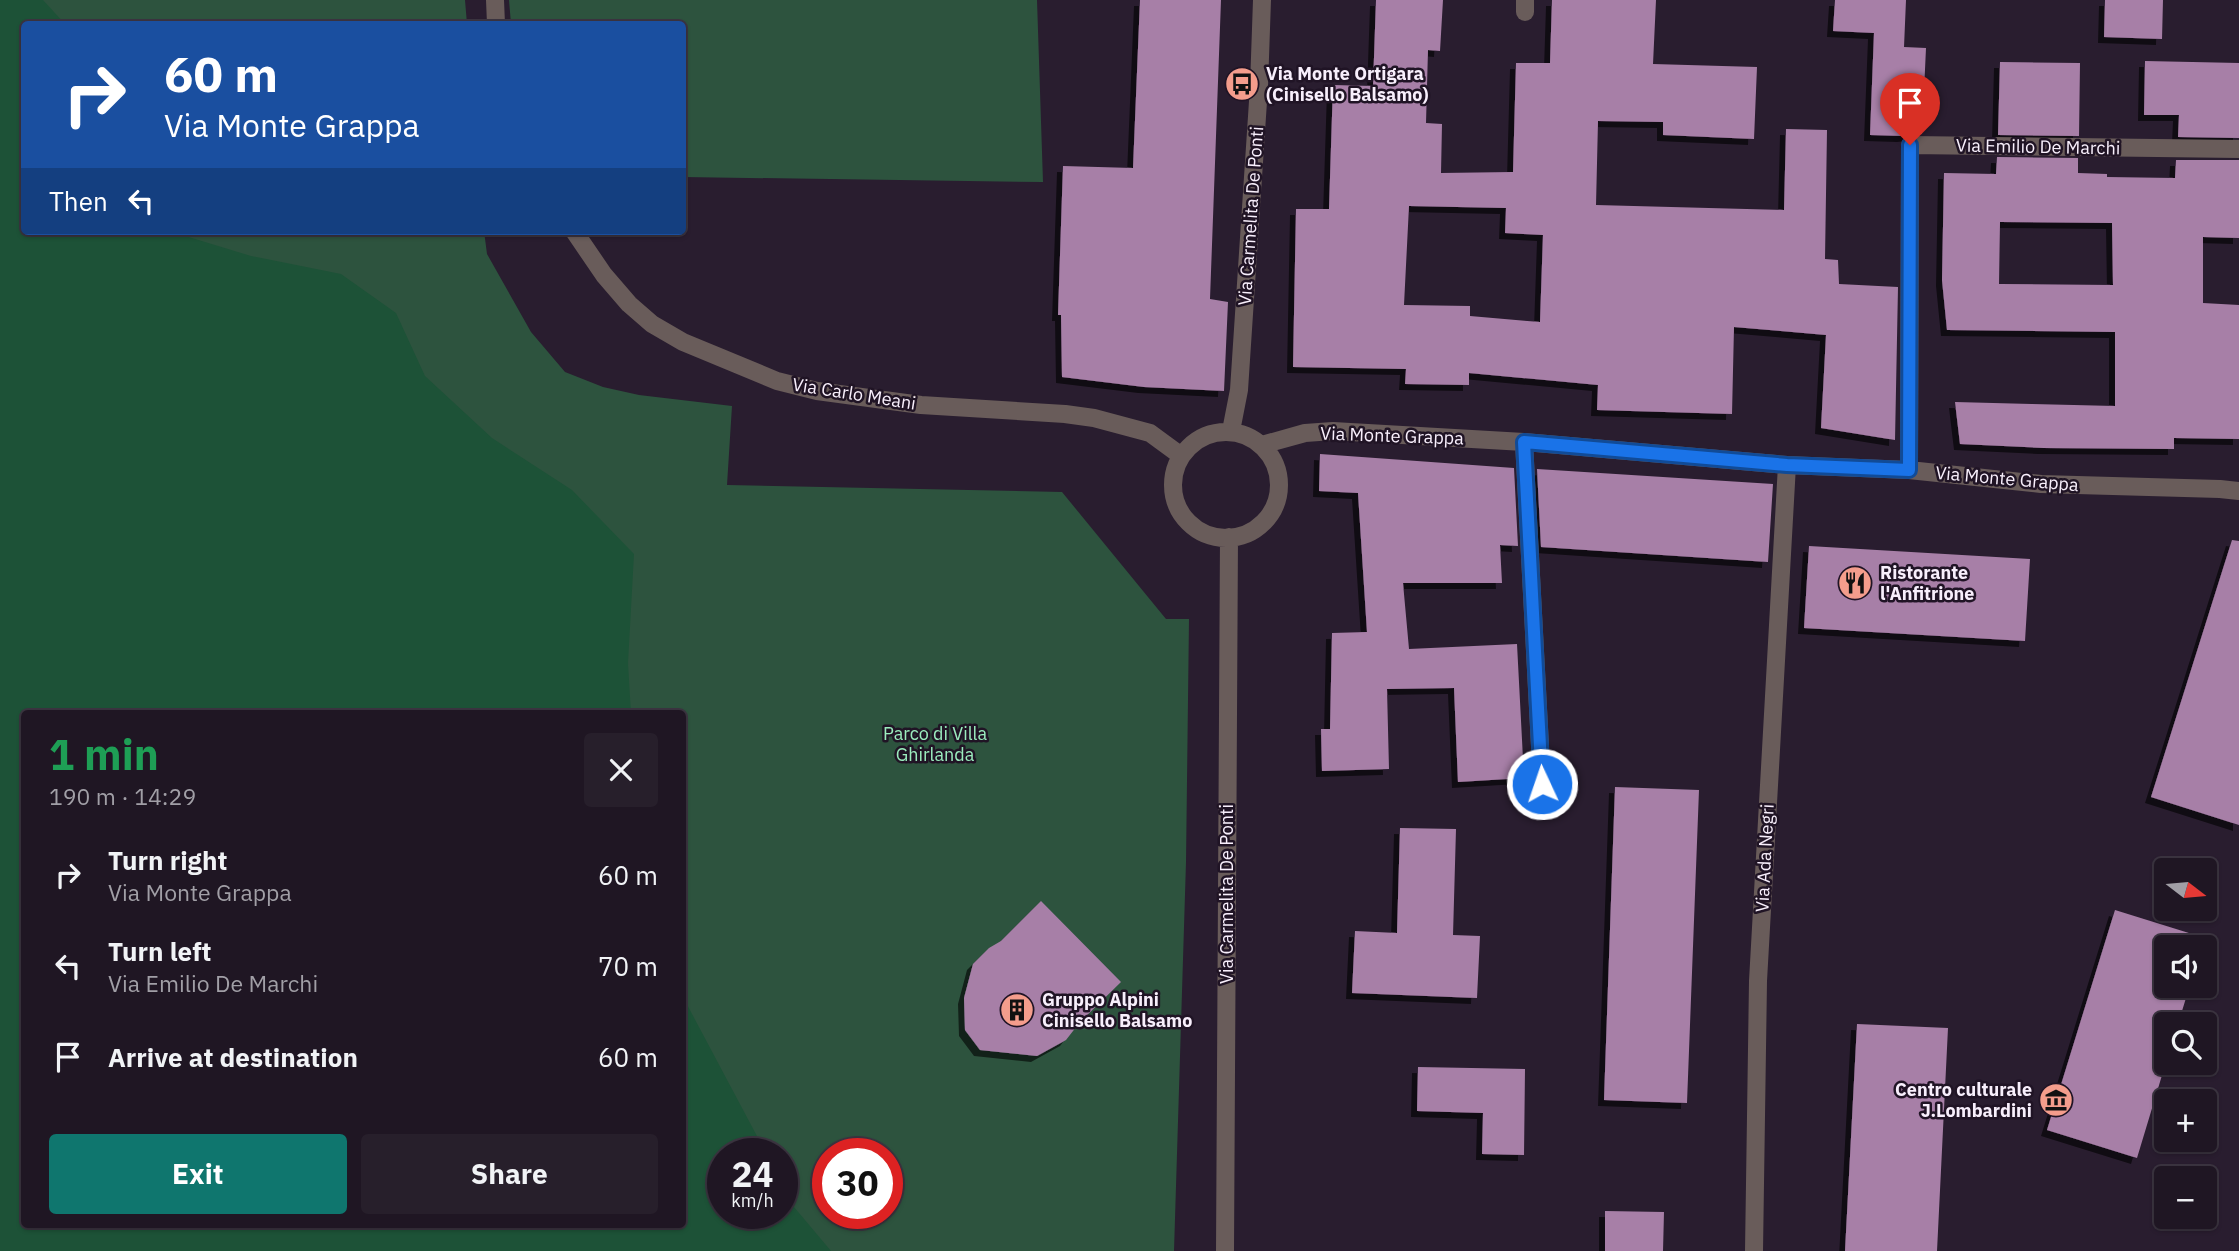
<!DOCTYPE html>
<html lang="en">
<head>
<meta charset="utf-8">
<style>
	:root { --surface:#1f1623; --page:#271f2b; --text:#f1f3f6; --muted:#a19fa6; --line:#3c3541; --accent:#0f766e }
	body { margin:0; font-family:"IBM Plex Sans",sans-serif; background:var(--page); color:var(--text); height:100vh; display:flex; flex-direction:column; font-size:26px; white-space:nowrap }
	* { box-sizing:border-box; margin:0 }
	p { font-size:23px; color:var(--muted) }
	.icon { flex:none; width:38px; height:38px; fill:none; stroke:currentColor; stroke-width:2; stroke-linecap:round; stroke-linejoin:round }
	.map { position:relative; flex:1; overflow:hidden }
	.details { position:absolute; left:21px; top:710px; width:665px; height:518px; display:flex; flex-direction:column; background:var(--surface); border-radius:7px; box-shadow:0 2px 5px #0004,0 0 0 2px var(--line) }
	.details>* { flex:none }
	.hud { position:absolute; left:21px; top:21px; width:665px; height:214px; border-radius:7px; box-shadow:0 2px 5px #0004,0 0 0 2px var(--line); background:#1a4fa0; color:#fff; overflow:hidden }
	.needle { width:46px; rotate:106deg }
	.tools { position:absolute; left:2154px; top:858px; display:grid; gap:14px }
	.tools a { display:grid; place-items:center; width:63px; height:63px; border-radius:7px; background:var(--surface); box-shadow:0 2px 5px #0004,0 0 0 2px var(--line); font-size:35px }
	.speed { position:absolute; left:707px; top:1138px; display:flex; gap:14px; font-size:35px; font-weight:700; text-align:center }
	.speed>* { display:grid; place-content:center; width:91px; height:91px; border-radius:50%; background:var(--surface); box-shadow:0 2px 5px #0004,0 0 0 2px var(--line); line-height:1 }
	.speed small { font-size:18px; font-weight:400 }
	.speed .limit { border:10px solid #d22; background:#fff; color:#111 }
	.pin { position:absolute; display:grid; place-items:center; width:60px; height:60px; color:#fff; margin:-72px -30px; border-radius:50% 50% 50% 0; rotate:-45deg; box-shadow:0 0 7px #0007 }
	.pin .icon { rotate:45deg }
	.me { position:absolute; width:77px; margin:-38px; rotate:357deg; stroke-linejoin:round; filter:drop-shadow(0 0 5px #0008) }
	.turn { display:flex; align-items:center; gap:24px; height:147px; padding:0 28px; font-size:32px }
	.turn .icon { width:91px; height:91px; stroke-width:2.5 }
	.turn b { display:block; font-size:49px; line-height:60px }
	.then { display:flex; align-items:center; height:66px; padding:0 28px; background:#0003; gap:14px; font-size:26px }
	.round { display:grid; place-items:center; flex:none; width:74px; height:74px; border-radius:7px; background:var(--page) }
	.overview { display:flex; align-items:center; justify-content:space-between; height:119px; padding:0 28px }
	h1 { font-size:42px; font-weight:800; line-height:52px; color:#1e9e55 }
	.cta { display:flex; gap:14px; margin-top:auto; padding:14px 28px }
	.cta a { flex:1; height:80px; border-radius:7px; background:var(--accent); color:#fff; font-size:28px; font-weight:800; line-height:80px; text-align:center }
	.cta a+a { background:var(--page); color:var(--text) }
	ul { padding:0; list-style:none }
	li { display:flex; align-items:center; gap:21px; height:91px; padding:0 28px }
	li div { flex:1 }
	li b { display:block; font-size:26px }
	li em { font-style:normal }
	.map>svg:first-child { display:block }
	.green { fill:#2d533e; fill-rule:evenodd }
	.forest { fill:#1d5237 }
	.building { fill:#a77fa7; fill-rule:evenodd; filter:url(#shadow) }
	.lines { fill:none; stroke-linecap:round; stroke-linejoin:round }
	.service { stroke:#695c5a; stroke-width:18 }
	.minor { stroke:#695c5a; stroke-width:18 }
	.route-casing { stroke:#114b97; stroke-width:18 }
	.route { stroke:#1a73e8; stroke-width:12 }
	.labels { text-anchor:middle; stroke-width:5; stroke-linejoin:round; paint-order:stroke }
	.poi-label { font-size:18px; font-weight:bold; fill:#f8effc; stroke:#201425; text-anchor:start }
	.street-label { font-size:18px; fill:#f8effc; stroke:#201425 }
	.park-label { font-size:18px; fill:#9bedbe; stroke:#201425 }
</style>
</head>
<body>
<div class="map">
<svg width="2239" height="1251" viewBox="0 0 2239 1251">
	<defs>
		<filter id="shadow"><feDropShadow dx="-6" dy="6" stdDeviation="0" flood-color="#0009"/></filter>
	</defs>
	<rect width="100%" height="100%" fill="#291d2f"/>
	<path class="green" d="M0,0h465l2,24h-443v207h460l3,23 44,78 34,40 38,15 36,8 93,11 -5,79 335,7 104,127h23l-3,243 -12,389h-1174zM24,714h658v511h-658zM723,1153h59v60h-59zM828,1153h59v60h-59z
		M509,0h528l6,182 -360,-5 -1,-153h-171z"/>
	<path class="forest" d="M0,0h43l22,24h-41v207h145l82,25 90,18 55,39 29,63 67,62 80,52 62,64 -6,109 3,51h-607v511h658l1,-228 83,156h-43v60h59v-29l12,23 37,44h-831z"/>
	<path class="building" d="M1140,0h81l-11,299 18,3 -4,89 -80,-4 -82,-10 -1,-62h-3l5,-149 70,2z
		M1376,0h67l-3,51 -12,-1 -2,73 16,1 -1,49 72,-1 3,-109h34l2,-63h104l-3,64 104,3 -3,72 -91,-4v-13l-65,-1 -2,84 188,5 2,-81 41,1 -2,129 13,1 1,24 59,3 -3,153 -74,-12 5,-93 -92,-8 -2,87 -135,-4 1,-25 -129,-12v12l-64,-1 1,-15 -113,-2 3,-158h33l4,-124 40,1zM1409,206l97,2 -1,25 38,2 -3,87 -70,-6v-10l-66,-1z
		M1835,0h71l-2,47 22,1 -4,86 -19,2 -33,-1 4,-102 -41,-2z
		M2105,0h58l-1,39 -58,-2z
		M2145,61l94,2v75l-61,-1 1,-22h-35z
		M2000,62l80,1 -1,73 -81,-1z
		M1997,157l81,1v15l29,1v3l68,1 1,-18h63v78l-36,-1v66l36,2v134l-65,-1v11l-130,-1 -84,-4 -5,-42 160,4v-74l-168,-2 -5,-50 2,-107 52,1zM2000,222l112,1 1,62 -114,-1z
		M1320,454l194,14 4,78 -18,-1 2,38h-99l6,66 108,-5 7,134 -66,4 -4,-94 -67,1 2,80 -67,2 -1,-42h9l2,-96 35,-1 -9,-139 -39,-2z
		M1537,469l236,15 -5,78 -227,-15z
		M2232,540l7,1v284l-88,-28z
		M1809,546l221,13 -5,82 -221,-13z
		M1615,787l84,3 -12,313 -83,-3z
		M1400,828l56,1 -3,106 27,1 -3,62 -125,-5 3,-62 42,2z
		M1041,901l80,81 -41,40 -14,18 -29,16 -57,-6 -15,-20 -1,-32 9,-34 16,-16 12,-7z
		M2115,910l90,28 -3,9h-36v38h24l-12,39h-12v38l-29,96 -90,-28z
		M1857,1024l91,4 -11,223h-92z
		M1418,1067l107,2 -1,86 -42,-1 1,-41 -66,-2z
		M1605,1211l59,1 -1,39h-58z"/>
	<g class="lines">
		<path class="service" d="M1525,12v-12"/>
		<path class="minor" d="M495,0l1,24
			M574,231l30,44 25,29 23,20 31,18 94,39 40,10 104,14 144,9 29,4 56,15 30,22
			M1231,431l8,-41 20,-304 3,-86
			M1173 485a53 53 0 1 1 106 0a53 53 0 1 1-106 0Z
			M1524,442l18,342
			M1262,445l43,-12 28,-2 191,11 263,23 122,5 132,14 179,5 19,2
			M1909,470l1,-325 329,4
			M1225,1251l4,-714
			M1754,1251l4,-270 29,-516"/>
	</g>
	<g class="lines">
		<g class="route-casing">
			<path id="route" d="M1542,784l-18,-342 263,23 122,5 1,-325"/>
		</g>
		<use href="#route" class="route"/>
	</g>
	<defs>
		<g id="bus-disc" transform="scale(1.75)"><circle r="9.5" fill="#f49d8c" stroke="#201425"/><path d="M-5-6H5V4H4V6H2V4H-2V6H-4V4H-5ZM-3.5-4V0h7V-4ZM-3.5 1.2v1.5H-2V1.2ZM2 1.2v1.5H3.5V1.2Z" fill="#111"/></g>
		<g id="restaurant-disc" transform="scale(1.75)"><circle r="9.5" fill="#f49d8c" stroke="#201425"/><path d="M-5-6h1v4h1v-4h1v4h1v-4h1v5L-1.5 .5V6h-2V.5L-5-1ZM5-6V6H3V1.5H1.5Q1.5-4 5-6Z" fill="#111"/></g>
		<g id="building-disc" transform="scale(1.75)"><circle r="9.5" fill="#f49d8c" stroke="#201425"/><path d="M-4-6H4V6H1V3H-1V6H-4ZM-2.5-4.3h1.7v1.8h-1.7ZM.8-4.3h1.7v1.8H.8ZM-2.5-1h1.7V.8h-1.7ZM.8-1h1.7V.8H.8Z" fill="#111"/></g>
		<g id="museum-disc" transform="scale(1.75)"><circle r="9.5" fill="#f49d8c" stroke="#201425"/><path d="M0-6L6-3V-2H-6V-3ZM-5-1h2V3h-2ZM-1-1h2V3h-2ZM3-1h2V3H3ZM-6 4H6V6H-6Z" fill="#111"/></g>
	</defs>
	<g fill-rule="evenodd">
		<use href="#bus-disc" x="1242" y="84"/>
		<use href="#restaurant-disc" x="1855" y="583"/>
		<use href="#building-disc" x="1017" y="1010"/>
		<use href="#museum-disc" x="2056" y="1100"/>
	</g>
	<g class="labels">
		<g class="poi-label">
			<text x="1266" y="80">Via Monte Ortigara<tspan x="1266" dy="21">(Cinisello Balsamo)</tspan></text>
			<text x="1880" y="579">Ristorante<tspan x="1880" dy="21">l'Anfitrione</tspan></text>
			<text x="1042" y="1006">Gruppo Alpini<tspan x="1042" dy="21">Cinisello Balsamo</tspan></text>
			<text x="2032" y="1096" text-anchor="end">Centro culturale<tspan x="2032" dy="21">J.Lombardini</tspan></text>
		</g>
		<g class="street-label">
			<text transform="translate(2038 147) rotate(1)" y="6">Via Emilio De Marchi</text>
			<text transform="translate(1251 216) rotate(-86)" y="6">Via Carmelita De Ponti</text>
			<text transform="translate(854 394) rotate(9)" y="6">Via Carlo Meani</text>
			<text transform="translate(1392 436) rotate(2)" y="6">Via Monte Grappa</text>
			<text transform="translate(2007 479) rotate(5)" y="6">Via Monte Grappa</text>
			<text transform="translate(1765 858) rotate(-87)" y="6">Via Ada Negri</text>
			<text transform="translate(1227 894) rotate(-90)" y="6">Via Carmelita De Ponti</text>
		</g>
		<g class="park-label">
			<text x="935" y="740">Parco di Villa<tspan x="935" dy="21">Ghirlanda</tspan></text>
		</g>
	</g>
</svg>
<div class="tools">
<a><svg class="needle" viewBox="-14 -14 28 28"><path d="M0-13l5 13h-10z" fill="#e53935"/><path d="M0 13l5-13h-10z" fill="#a19fa6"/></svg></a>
<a><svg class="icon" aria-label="sound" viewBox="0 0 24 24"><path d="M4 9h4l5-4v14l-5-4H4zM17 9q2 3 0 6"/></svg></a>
<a><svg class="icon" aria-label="search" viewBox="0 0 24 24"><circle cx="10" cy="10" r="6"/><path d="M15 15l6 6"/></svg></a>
<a>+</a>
<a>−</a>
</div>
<div class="speed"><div>24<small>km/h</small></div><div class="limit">30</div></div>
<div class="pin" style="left:1910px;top:145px;background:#d93025"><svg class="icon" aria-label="arrive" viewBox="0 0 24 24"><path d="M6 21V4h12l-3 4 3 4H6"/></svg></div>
<svg class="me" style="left:1542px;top:784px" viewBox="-20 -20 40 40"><circle r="17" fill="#1a73e8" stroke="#fff" stroke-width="3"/><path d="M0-11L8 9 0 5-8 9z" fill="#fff"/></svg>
<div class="hud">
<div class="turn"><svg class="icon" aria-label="right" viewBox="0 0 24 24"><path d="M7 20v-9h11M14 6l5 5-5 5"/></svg><div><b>60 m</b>Via Monte Grappa</div></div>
<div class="then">Then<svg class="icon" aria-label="left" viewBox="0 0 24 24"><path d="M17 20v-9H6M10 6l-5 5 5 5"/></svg></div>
</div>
<section class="details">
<div class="overview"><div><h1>1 min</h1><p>190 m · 14:29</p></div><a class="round"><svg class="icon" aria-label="close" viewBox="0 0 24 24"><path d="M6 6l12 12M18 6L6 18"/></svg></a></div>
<ul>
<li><svg class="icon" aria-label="right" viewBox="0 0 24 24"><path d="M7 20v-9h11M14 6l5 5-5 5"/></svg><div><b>Turn right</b><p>Via Monte Grappa</p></div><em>60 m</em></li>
<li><svg class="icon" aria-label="left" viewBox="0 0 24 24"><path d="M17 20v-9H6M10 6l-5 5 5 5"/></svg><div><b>Turn left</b><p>Via Emilio De Marchi</p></div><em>70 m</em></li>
<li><svg class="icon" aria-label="arrive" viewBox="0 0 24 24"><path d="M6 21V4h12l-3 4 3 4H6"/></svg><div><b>Arrive at destination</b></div><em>60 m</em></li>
</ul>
<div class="cta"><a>Exit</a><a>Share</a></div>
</section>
</div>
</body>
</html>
